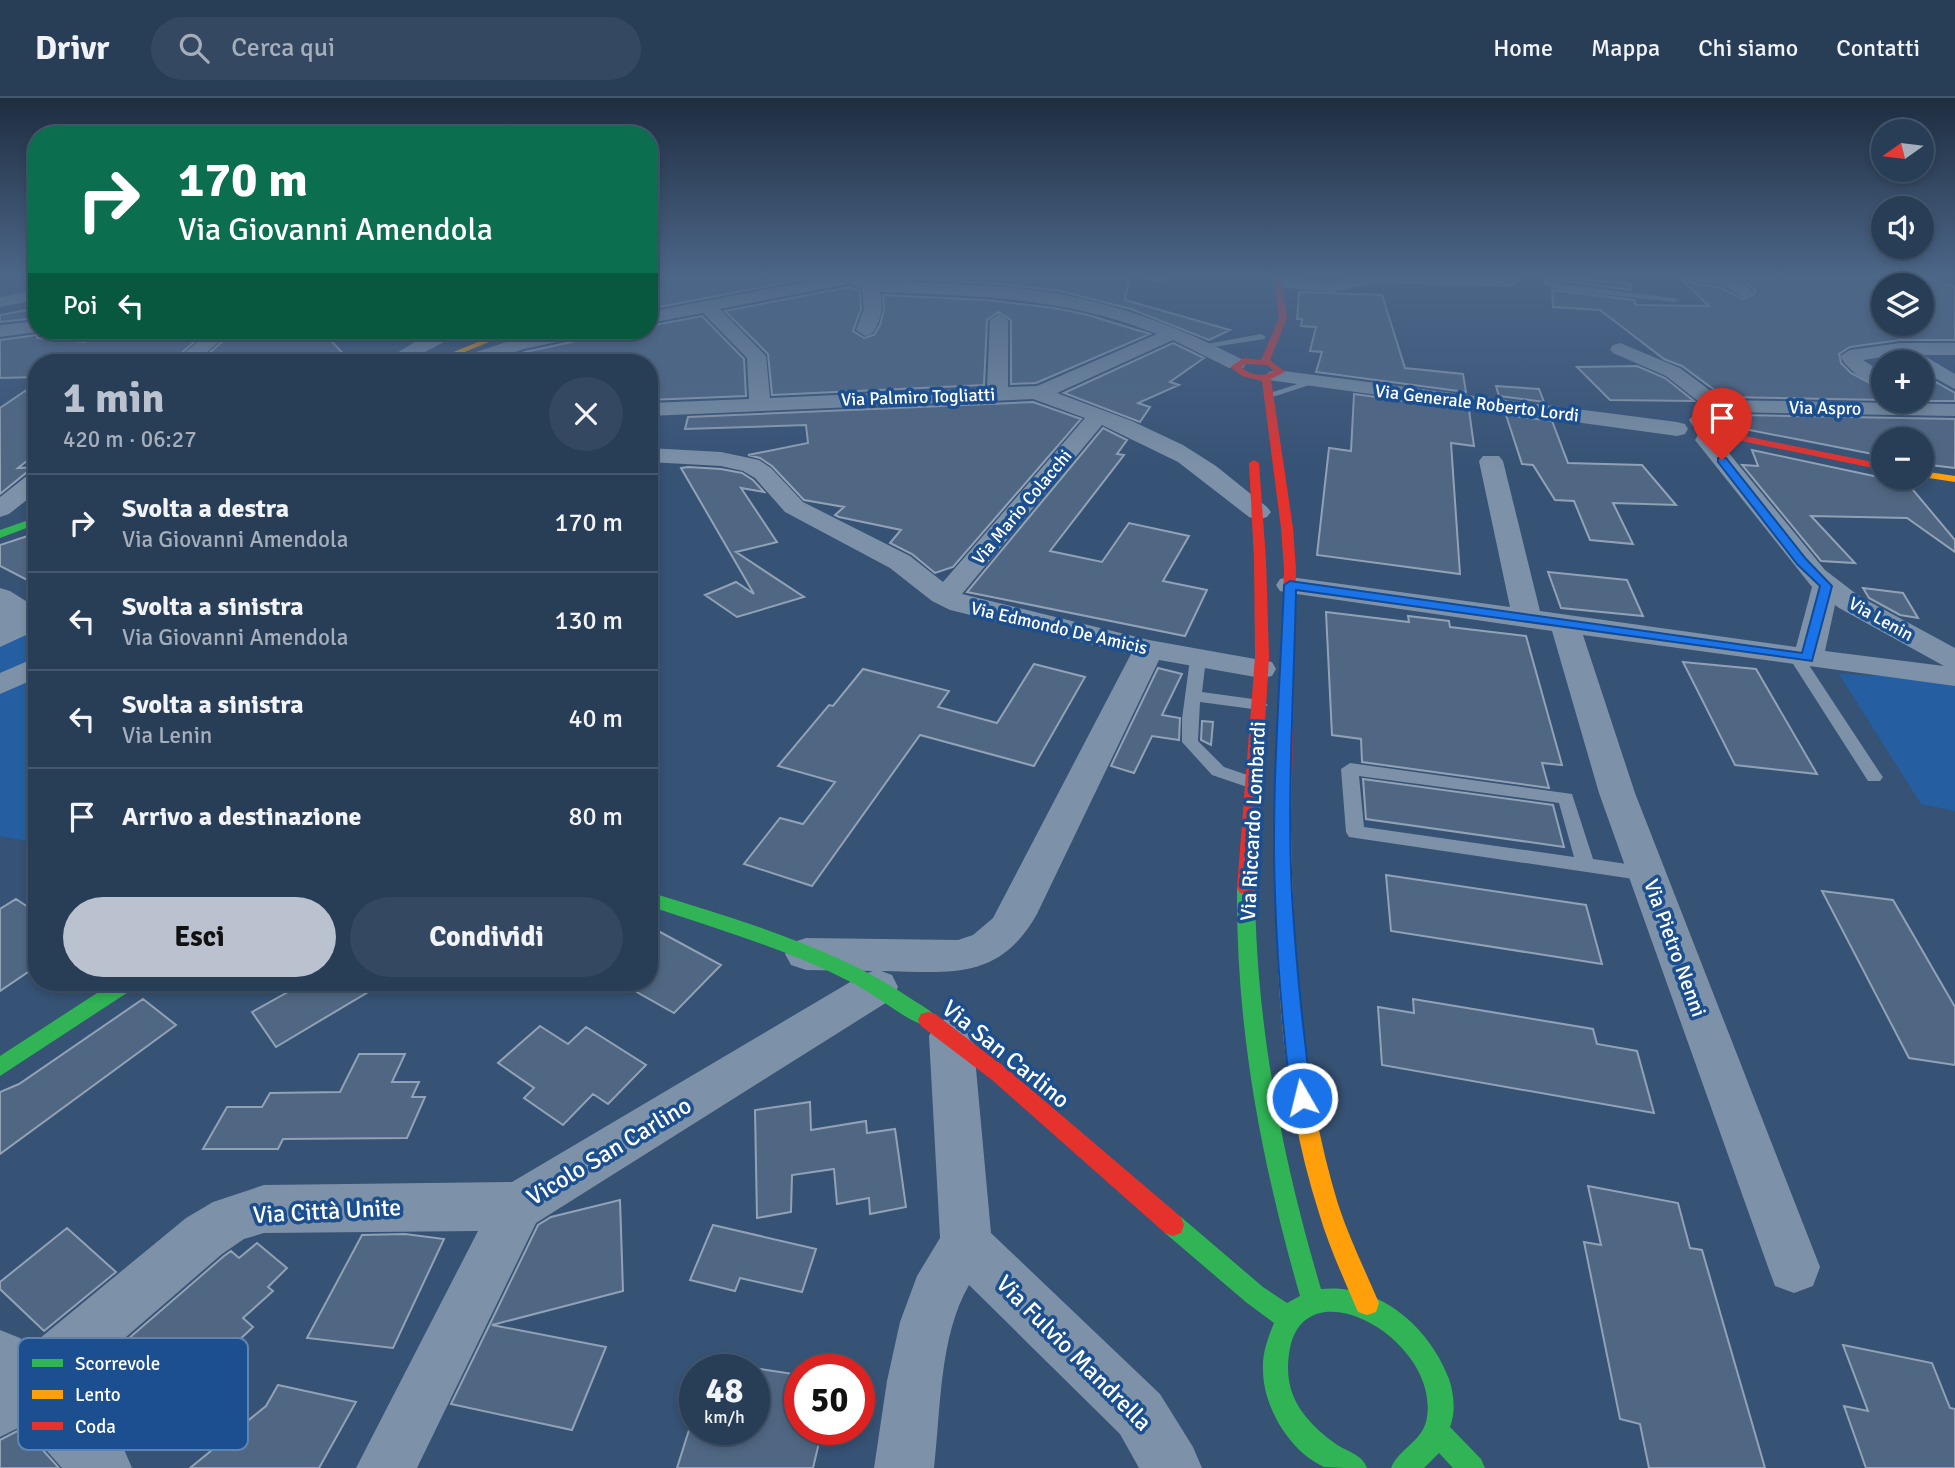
<!DOCTYPE html>
<html lang="it">
<head>
<meta charset="utf-8">
<style>
	:root { --surface:#283e57; --page:#344961; --text:#f1f3f6; --muted:#a5aeba; --line:#44576d; --accent:#b9c2ce }
	body { margin:0; font-family:Signika,sans-serif; background:var(--page); color:var(--text); height:100vh; display:flex; flex-direction:column; font-size:26px; white-space:nowrap }
	* { box-sizing:border-box; margin:0 }
	p { font-size:23px; color:var(--muted) }
	.icon { flex:none; width:38px; height:38px; fill:none; stroke:currentColor; stroke-width:2; stroke-linecap:round; stroke-linejoin:round }
	.map { position:relative; flex:1; overflow:hidden }
	.drawer { position:absolute; left:28px; top:256px; width:630px; height:637px; display:flex; flex-direction:column; background:var(--surface); border-radius:28px; box-shadow:0 4px 10px #0003,0 0 0 2px var(--line) }
	.drawer>* { flex:none }
	.top-card { position:absolute; left:28px; top:28px; width:630px; height:214px; border-radius:28px; box-shadow:0 4px 10px #0003,0 0 0 2px var(--line); background:#0b6e4f; color:#fff; overflow:hidden }
	.needle { width:46px; rotate:256deg }
	.controls { position:absolute; left:1871px; top:21px; display:grid; gap:14px }
	.controls a { display:grid; place-items:center; width:63px; height:63px; border-radius:50%; background:var(--surface); box-shadow:0 4px 10px #0003,0 0 0 2px var(--line); font-size:35px }
	.speed { position:absolute; left:679px; top:1256px; display:flex; gap:14px; font-size:35px; font-weight:700; text-align:center }
	.speed>* { display:grid; place-content:center; width:91px; height:91px; border-radius:50%; background:var(--surface); box-shadow:0 4px 10px #0003,0 0 0 2px var(--line); line-height:1 }
	.speed small { font-size:18px; font-weight:400 }
	.speed .limit { border:10px solid #d22; background:#fff; color:#111 }
	.pin { position:absolute; display:grid; place-items:center; width:60px; height:60px; color:#fff; margin:-72px -30px; border-radius:50% 50% 50% 0; rotate:-45deg; box-shadow:0 0 7px #0007 }
	.pin .icon { rotate:45deg }
	.me { position:absolute; width:77px; margin:-38px; rotate:352deg; stroke-linejoin:round; filter:drop-shadow(0 0 5px #0008) }
	.turn { display:flex; align-items:center; gap:24px; height:147px; padding:0 35px; font-size:32px }
	.turn .icon { width:91px; height:91px; stroke-width:2.5 }
	.turn b { display:block; font-size:49px; line-height:60px }
	.then { display:flex; align-items:center; height:66px; padding:0 35px; background:#0003; gap:14px; font-size:26px }
	.round { display:grid; place-items:center; flex:none; width:74px; height:74px; border-radius:37px; background:var(--page) }
	.overview { display:flex; align-items:center; justify-content:space-between; height:119px; padding:0 35px }
	h1 { font-size:42px; font-weight:800; line-height:52px; color:var(--accent) }
	.action { display:flex; gap:14px; margin-top:auto; padding:14px 35px }
	.action a { flex:1; height:80px; border-radius:42px; background:var(--accent); color:#111; font-size:28px; font-weight:800; line-height:80px; text-align:center }
	.action a+a { background:var(--page); color:var(--text) }
	ul { padding:0; list-style:none }
	li { display:flex; align-items:center; gap:21px; height:98px; padding:0 35px; border-top:2px solid var(--line) }
	li div { flex:1 }
	li b { display:block; font-size:26px }
	li em { font-style:normal }
	header { display:flex; align-items:center; gap:42px; box-sizing:border-box; height:98px; padding:0 35px; background:var(--surface); border-bottom:2px solid var(--line) }
	header strong { font-size:33px }
	nav { display:flex; gap:38px; margin-inline-start:auto; font-size:24px }
	.search { width:490px; height:63px; background:var(--page); display:flex; align-items:center; gap:18px; box-sizing:border-box; padding:0 24px; border-radius:38px; color:var(--muted); font-size:26px }
	.map>svg:first-child { display:block }
	.green { fill:#265fa1 }
	.building { fill:#506783; stroke:#92a2b6; stroke-width:2; fill-rule:evenodd }
	.lines { fill:none; stroke-linecap:round; stroke-linejoin:round }
	.lane { fill:#7d92a8; fill-rule:evenodd }
	.street { fill:#7d92a8; fill-rule:evenodd }
	.fast { fill:#30b455; fill-rule:evenodd }
	.slow { fill:#ff9f0a; fill-rule:evenodd }
	.jam { fill:#e5322d; fill-rule:evenodd }
	.route { fill:#1a73e8; stroke:#114b97; stroke-width:2 }
	.labels { text-anchor:middle; stroke-width:7; stroke-linejoin:round; paint-order:stroke }
	.far-street-label { font-size:18px; fill:#fff; stroke:#1b4f8f }
	.street-label { font-size:21px; fill:#fff; stroke:#1b4f8f }
	.near-street-label { font-size:24px; fill:#fff; stroke:#1b4f8f }
	.key { fill:#1b4f8f; stroke:#5f84b1; stroke-width:2 }
	.key-label { font-size:19px; fill:#fff }
</style>
</head>
<body>
<header>
<strong>Drivr</strong>
<div class="search"><svg class="icon" aria-label="search" viewBox="0 0 24 24"><circle cx="10" cy="10" r="6"/><path d="M15 15l6 6"/></svg>Cerca qui</div>
<nav><a>Home</a><a>Mappa</a><a>Chi siamo</a><a>Contatti</a></nav>
</header>
<div class="map">
<svg width="1955" height="1370" viewBox="0 0 1955 1370">
	<rect width="100%" height="100%" fill="#365274"/>
	<path class="green" d="M37,518v227l-37,-7v-203z
		M1839,576l64,3 52,9v125l-34,-7z"/>
	<path class="building" d="M649,178h172l-172,33z
		M872,178h234l23,3 -4,21 105,30 -21,10 -78,-31 -71,-18 -71,-8 -116,-5z
		M1552,178l78,8 1,6 -68,-9 -10,-2z
		M1736,178h184l35,11v53h-55l-50,7 -11,7 2,9 10,10 32,17v10l-159,-3 -42,-31 -18,-7 -64,-49 -47,-3 -1,-17 82,10 2,5 73,1 -30,-29 16,7 24,3 24,12 11,-5 1,-4zM1883,187h39v39h-39z
		M849,189l11,4 1,18 -8,22 11,7 10,-3 6,-10 4,-16 -1,-14 102,5 69,8 34,7 62,19 -114,49 -25,1v-64l-13,-8 -11,8 -3,65 -212,10 -4,-41 -43,-43z
		M1299,194l83,3 23,73 58,6 3,18 -150,-20 6,-20 -12,-1 6,-24 -15,-1 1,-7h-5z
		M37,210v10l-37,4v-7z
		M702,218l42,43 2,37 -97,4v-38h-151l27,-10 65,-14 3,-6 56,-1v-5z
		M101,233h106l-36,31h-134v15l-37,1v-38l37,-5v3l48,4z
		M234,233h88l29,31h-35l-3,-2 -12,2h-102z
		M1173,245l31,15 -34,24 9,3 -41,18 12,4 -10,15 -76,-29z
		M1637,268l28,12 29,23 -84,-1 -33,-33z
		M1922,276l33,19v8h-36h3z
		M37,285v70l-19,15 19,-1v4l-11,2 -26,21v-86z
		M1496,288l43,3 5,13 -45,-6z
		M1354,296l115,16 5,36 -23,-3 9,131 -143,-19 12,-107 22,3z
		M1033,304l48,17 -128,148 -18,6 -23,-19 -22,-11 11,-13 -62,-13 -4,-2 9,-8 -40,-7 -32,-34 -12,-8 -12,-3 60,-12 -2,-18 -121,4 3,-12z
		M1506,317l46,6 16,42 74,2 34,40 -63,-2 20,41 -43,-4 -16,-39 -19,-1 -22,-35 -11,-1z
		M1739,317l216,4v49l-33,-4v-25h-39v17l-139,-27z
		M1103,330l24,12 -10,14 7,1 -74,96 52,11 27,-39 60,13 -26,45 44,9 -22,46 -218,-44z
		M1752,352l131,28h20l52,62v12l-48,-34 -96,-2 44,47 -34,-2 -79,-96 16,1z
		M688,369l33,2 21,4 11,7 11,12 -23,-4 36,54 -41,10 68,45 -67,20 -32,-22 31,-13 18,12 -73,-126z
		M37,435v52l-37,-19v-21z
		M1548,474l79,8 16,36 -82,-8z
		M1863,490l40,5 15,25 -18,-3 -31,-17z
		M1326,514l83,10 -1,-6 41,5 1,6 76,9 36,129 -20,-2 7,25 -187,-26 -1,-23 -29,-4z
		M1683,564l73,7 61,105 -82,-9z
		M1034,566l51,13 -51,89 -114,-31 -108,151 -68,-22 36,-46 23,6 32,-42 -57,-16 51,-61 4,1 30,-37 86,22 -11,16 59,16z
		M1158,570l24,6 -20,41 18,3 -1,22 -27,-4 -18,37 -23,-7z
		M1202,623l11,1 -2,23 -10,-5z
		M1363,681l190,26 11,42 -198,-28z
		M1386,777l200,30 16,59 -211,-33z
		M1822,793l71,9 62,107v58l-46,-7z
		M16,801l21,14v53l-37,25v-82z
		M649,828l72,39 -47,48 -55,-31h30z
		M306,884h79l-109,65 -24,-35z
		M143,901l33,26 -176,129v-62l19,-8z
		M1413,901l180,30 4,15 40,7 17,62 -272,-48 -4,-58 36,6z
		M540,928l28,18 18,-17 60,38 -38,39 -15,-10 -30,31 -39,-27 10,-10 -36,-25z
		M359,956h46l-13,28h27l-7,15h13l-18,41 -124,1 -5,10h-75l24,-42h35l8,-14 70,-1z
		M810,1004l1,28 55,-9 1,12 28,-4 11,78 -36,7 -1,-16 -32,6 -3,-35 -42,6 -1,37 -34,6 -2,-108z
		M1588,1088l90,17 12,45 12,2 63,218h-116l-9,-44 -20,-5 -36,-177 17,3z
		M620,1102l3,91 -131,34 114,22 -34,83 -121,-26 87,-179 13,-8z
		M713,1127l103,24 -14,43 -62,-14 -5,13 -45,-11z
		M67,1130l49,44 -72,59 -44,-42v-7z
		M405,1136l39,5 -51,109 -86,-10 55,-103z
		M257,1145l30,25 -19,19 5,4 -30,27 10,9 -114,108 -55,-58 140,-121 7,-5 8,7z
		M1843,1247l89,18 18,45 5,1v59h-89l-22,-62 24,5z
		M754,1270l46,7v55h22l-9,38h-136l12,-38h65z
		M278,1287l78,17 -37,66h-129l76,-62z
		M23,1330l36,40h-59v-28z"/>
	<g class="lines">
		<path class="lane" d="M1540,178h8l3,5 12,3 116,15 -4,3 -113,-12 -17,-5z
			M1261,236l5,3 -2,2 -63,10 -5,-3z
			M1310,282l9,2 -50,16 -5,-3z
			M1796,553l5,2 79,120 3,4 -3,4h-12l-80,-125z
			M1198,556l8,5 -4,33 58,8 8,5 -8,5 -60,-8 -2,39 26,26 35,12 3,4 -3,4 -6,2 -41,-14 -30,-33v-23l8,-60z
			M1350,665l222,31 21,65 54,8 7,2 3,5 -3,5 -7,2 -298,-44 -3,-5 -5,-63zM1359,678l200,27 15,54 -210,-30z"/>
		<path class="street" d="M835,178h34l-2,3 6,2c61,3 124,2 186,13 65,12 125,35 184,66l3,4 -3,4h-14l-56,-28 -116,53 75,28 51,24 33,21 51,41 4,5 -4,5 -9,3 -9,-3 -71,-55 -76,-37 -140,169 187,46 123,22 4,7 -4,7 -11,2 -102,-18 -122,254c-38,68 -88,58 -156,57l11,4 6,12 -6,12 -356,224 -119,245h-61l122,-237 -214,2 -20,6 -22,15 -155,134 56,59 9,21h-70l-38,-43 -24,12v-107l20,8 8,10 158,-130 27,-16 51,-17 248,-3 350,-207 11,-4 -67,-1 -15,-5 -6,-11 6,-11 15,-5 152,2 15,-5 20,-17 138,-264 -181,-44 -18,-9 -42,-33 -105,-56 -30,-34 -12,-7 -22,-5 -72,-4v-14l72,4 38,8 12,8 32,34 107,54 33,26 142,-164 -52,-19 -384,17v-13l100,-4 -2,-41 -44,-45 -54,10v-11zM849,186l13,5 2,20 -8,21 9,6 7,-2c9,-14 12,-26 8,-42 95,4 187,5 277,42l-120,52 -29,1v-67l-9,-6 -9,6 -3,68 -217,10 -4,-42 -46,-47z
			M1143,178h27v1l-8,5 -17,-2z
			M1359,178h165l-9,10 -6,1 -135,-4 -42,9 -54,-5 -9,-5 9,-5 54,5z
			M1687,178h45l21,16 -9,5 -24,-13 -25,-3z
			M37,192v10l-37,7v-10z
			M37,223v10h7l-44,6v-12z
			M211,233h21l-37,31h-22z
			M330,233h35l-2,4 -27,6 -9,-6z
			M433,233h20l-11,12 -36,19h-24z
			M556,233h35l-2,4 -65,14 -40,13h-29l3,-4 54,-18z
			M1620,245l60,25 43,32 232,4v12l-230,-4c-14,4 -16,17 -33,13l-3,-5 14,-15 -37,-29 -53,-23 -3,-4 3,-4z
			M1900,245h55v12h-32l32,19v15l-33,-18v-9h-14l-11,-7 -34,5 20,13v15c-15,-4 -36,-18 -43,-32l10,-6z
			M1276,272l401,52 8,2 3,5 -3,5 -8,2 -408,-56 -3,-4 3,-4z
			M1706,335l8,2 111,135 34,26 96,52v38l-372,-51 52,158 185,474 -7,19 -19,7 -19,-7 -7,-19 -169,-474 -47,-162 -262,-38 -10,-2 -4,-6 4,-6 10,-2 220,30 -31,-146 4,-5h16l4,5 37,150 256,36 16,-60 -117,-147 3,-5zM1835,507l4,3 105,58 -119,-15z
			M37,375v19l-28,22 -9,3v-20l28,-22z
			M0,490l10,3 27,17v22l-37,17z
			M37,559v21l-37,16v-21z
			M951,919l16,6 6,13 18,197 169,161 33,53 9,21h-63l-19,-34 -151,-149c-30,52 -28,124 -35,183h-60l13,-87 13,-59 17,-46 23,-38 -11,-202 6,-13z"/>
		<path class="fast" d="M37,419v7l-37,14v-8z
			M1246,784l6,1 3,5c1,138 27,269 66,401 59,-6 109,39 128,90 5,15 7,33 1,48l31,32 4,9h-32l-14,-15 -15,15h-33c8,-20 33,-27 36,-51 12,-77 -120,-152 -137,-69 -3,15 -3,32 3,47 8,21 28,39 46,51 12,7 23,9 28,22 -12,0 -31,0 -43,-1 -34,-15 -61,-60 -61,-97 -1,-17 5,-32 11,-47l-27,-20 -82,-70 -3,-8 3,-8 8,-3 8,3 82,70 24,16 13,-7c-39,-136 -64,-266 -63,-408l3,-5z
			M649,794c89,28 187,55 264,108 9,6 20,11 25,20l-3,6c-15,5 -54,-27 -70,-36 -67,-38 -143,-59 -216,-84z
			M114,884h24l-2,5 -136,89v-20z"/>
		<path class="slow" d="M505,233h11l-76,31h-11z
			M1922,373l33,5v6l-33,-5z
			M1283,725l8,6c2,127 10,253 47,375 11,34 27,66 41,99l-3,9 -9,3 -9,-3c-14,-33 -29,-65 -39,-99 -40,-124 -44,-255 -44,-384z"/>
		<path class="jam" d="M1273,178h8l6,42 -17,42 15,12 -14,7 22,149 3,41 -5,260 -8,6 -8,-6 9,-260 -3,-41 -19,-147 -20,-5 -12,-9 14,-9 17,2 18,-42zM1246,266l21,1 7,6c-12,6 -23,5 -33,-4z
			M1730,335l153,31v6l-157,-32v-4z
			M1254,362l5,3 7,97 3,97 -14,231 -3,5h-12l-3,-5 18,-231 -1,-97 -5,-97z
			M928,914l7,2 71,54 175,149 3,8 -3,8 -8,3 -8,-3 -173,-153 -71,-54 -3,-6 3,-6z"/>
	</g>
	<linearGradient id="sky" x2="0" y2="1"><stop stop-color="#1e2d40"/><stop offset="0.48" stop-color="#4c6688"/><stop offset="1" stop-color="#4c6688" stop-opacity="0"/></linearGradient>
	<rect width="1955" height="370" fill="url(#sky)"/>
	<path class="route" d="M1718,360h8l80,101 26,27 -20,75 -516,-71c-2,101 -9,204 -4,305 4,68 11,136 20,203l-3,7 -7,2 -8,-2 -3,-7c-8,-67 -14,-135 -16,-203 -4,-103 5,-207 9,-310l6,-4 512,72 18,-67 -23,-22 -79,-102z"/>
	<g class="labels">
		<g class="far-street-label">
			<text transform="translate(918 299) rotate(-2)" y="6">Via Palmiro Togliatti</text>
			<text transform="translate(1477 305) rotate(7)" y="6">Via Generale Roberto Lordi</text>
			<text transform="translate(1825 310) rotate(1)" y="6">Via Aspro</text>
			<text transform="translate(1022 409) rotate(-50)" y="6">Via Mario Colacchi</text>
			<text transform="translate(1881 521) rotate(29)" y="6">Via Lenin</text>
			<text transform="translate(1059 530) rotate(13)" y="6">Via Edmondo De Amicis</text>
		</g>
		<g class="street-label">
			<text transform="translate(1253 723) rotate(-87)" y="7">Via Riccardo Lombardi</text>
			<text transform="translate(1675 850) rotate(70)" y="7">Via Pietro Nenni</text>
		</g>
		<g class="near-street-label">
			<text transform="translate(1006 956) rotate(39)" y="8">Via San Carlino</text>
			<text transform="translate(609 1053) rotate(-31)" y="8">Vicolo San Carlino</text>
			<text transform="translate(327 1113) rotate(-3)" y="8">Via Città Unite</text>
			<text transform="translate(1074 1255) rotate(45)" y="8">Via Fulvio Mandrella</text>
		</g>
	</g>
	<rect x="18" y="1240" width="230" height="112" rx="10" class="key"/>
	<rect x="32" y="1261" width="31" height="8" fill="#30b455"/>
	<rect x="32" y="1292" width="31" height="9" fill="#ff9f0a"/>
	<rect x="32" y="1324" width="31" height="8" fill="#e5322d"/>
	<g class="key-label">
		<text x="75" y="1272">Scorrevole</text>
		<text x="75" y="1303">Lento</text>
		<text x="75" y="1335">Coda</text>
	</g>
</svg>
<div class="controls">
<a><svg class="needle" viewBox="-14 -14 28 28"><path d="M0-13l5 13h-10z" fill="#e53935"/><path d="M0 13l5-13h-10z" fill="#a5aeba"/></svg></a>
<a><svg class="icon" aria-label="sound" viewBox="0 0 24 24"><path d="M4 9h4l5-4v14l-5-4H4zM17 9q2 3 0 6"/></svg></a>
<a><svg class="icon" aria-label="layers" viewBox="0 0 24 24"><path d="M12 4l9 5-9 5-9-5zM3 14l9 5 9-5"/></svg></a>
<a>+</a>
<a>−</a>
</div>
<div class="speed"><div>48<small>km/h</small></div><div class="limit">50</div></div>
<div class="pin" style="left:1722px;top:362px;background:#d93025"><svg class="icon" aria-label="arrive" viewBox="0 0 24 24"><path d="M6 21V4h12l-3 4 3 4H6"/></svg></div>
<svg class="me" style="left:1302px;top:1000px" viewBox="-20 -20 40 40"><circle r="17" fill="#1a73e8" stroke="#fff" stroke-width="3"/><path d="M0-11L8 9 0 5-8 9z" fill="#fff"/></svg>
<div class="top-card">
<div class="turn"><svg class="icon" aria-label="right" viewBox="0 0 24 24"><path d="M7 20v-9h11M14 6l5 5-5 5"/></svg><div><b>170 m</b>Via Giovanni Amendola</div></div>
<div class="then">Poi<svg class="icon" aria-label="left" viewBox="0 0 24 24"><path d="M17 20v-9H6M10 6l-5 5 5 5"/></svg></div>
</div>
<section class="drawer">
<div class="overview"><div><h1>1 min</h1><p>420 m · 06:27</p></div><a class="round"><svg class="icon" aria-label="close" viewBox="0 0 24 24"><path d="M6 6l12 12M18 6L6 18"/></svg></a></div>
<ul>
<li><svg class="icon" aria-label="right" viewBox="0 0 24 24"><path d="M7 20v-9h11M14 6l5 5-5 5"/></svg><div><b>Svolta a destra</b><p>Via Giovanni Amendola</p></div><em>170 m</em></li>
<li><svg class="icon" aria-label="left" viewBox="0 0 24 24"><path d="M17 20v-9H6M10 6l-5 5 5 5"/></svg><div><b>Svolta a sinistra</b><p>Via Giovanni Amendola</p></div><em>130 m</em></li>
<li><svg class="icon" aria-label="left" viewBox="0 0 24 24"><path d="M17 20v-9H6M10 6l-5 5 5 5"/></svg><div><b>Svolta a sinistra</b><p>Via Lenin</p></div><em>40 m</em></li>
<li><svg class="icon" aria-label="arrive" viewBox="0 0 24 24"><path d="M6 21V4h12l-3 4 3 4H6"/></svg><div><b>Arrivo a destinazione</b></div><em>80 m</em></li>
</ul>
<div class="action"><a>Esci</a><a>Condividi</a></div>
</section>
</div>
</body>
</html>
